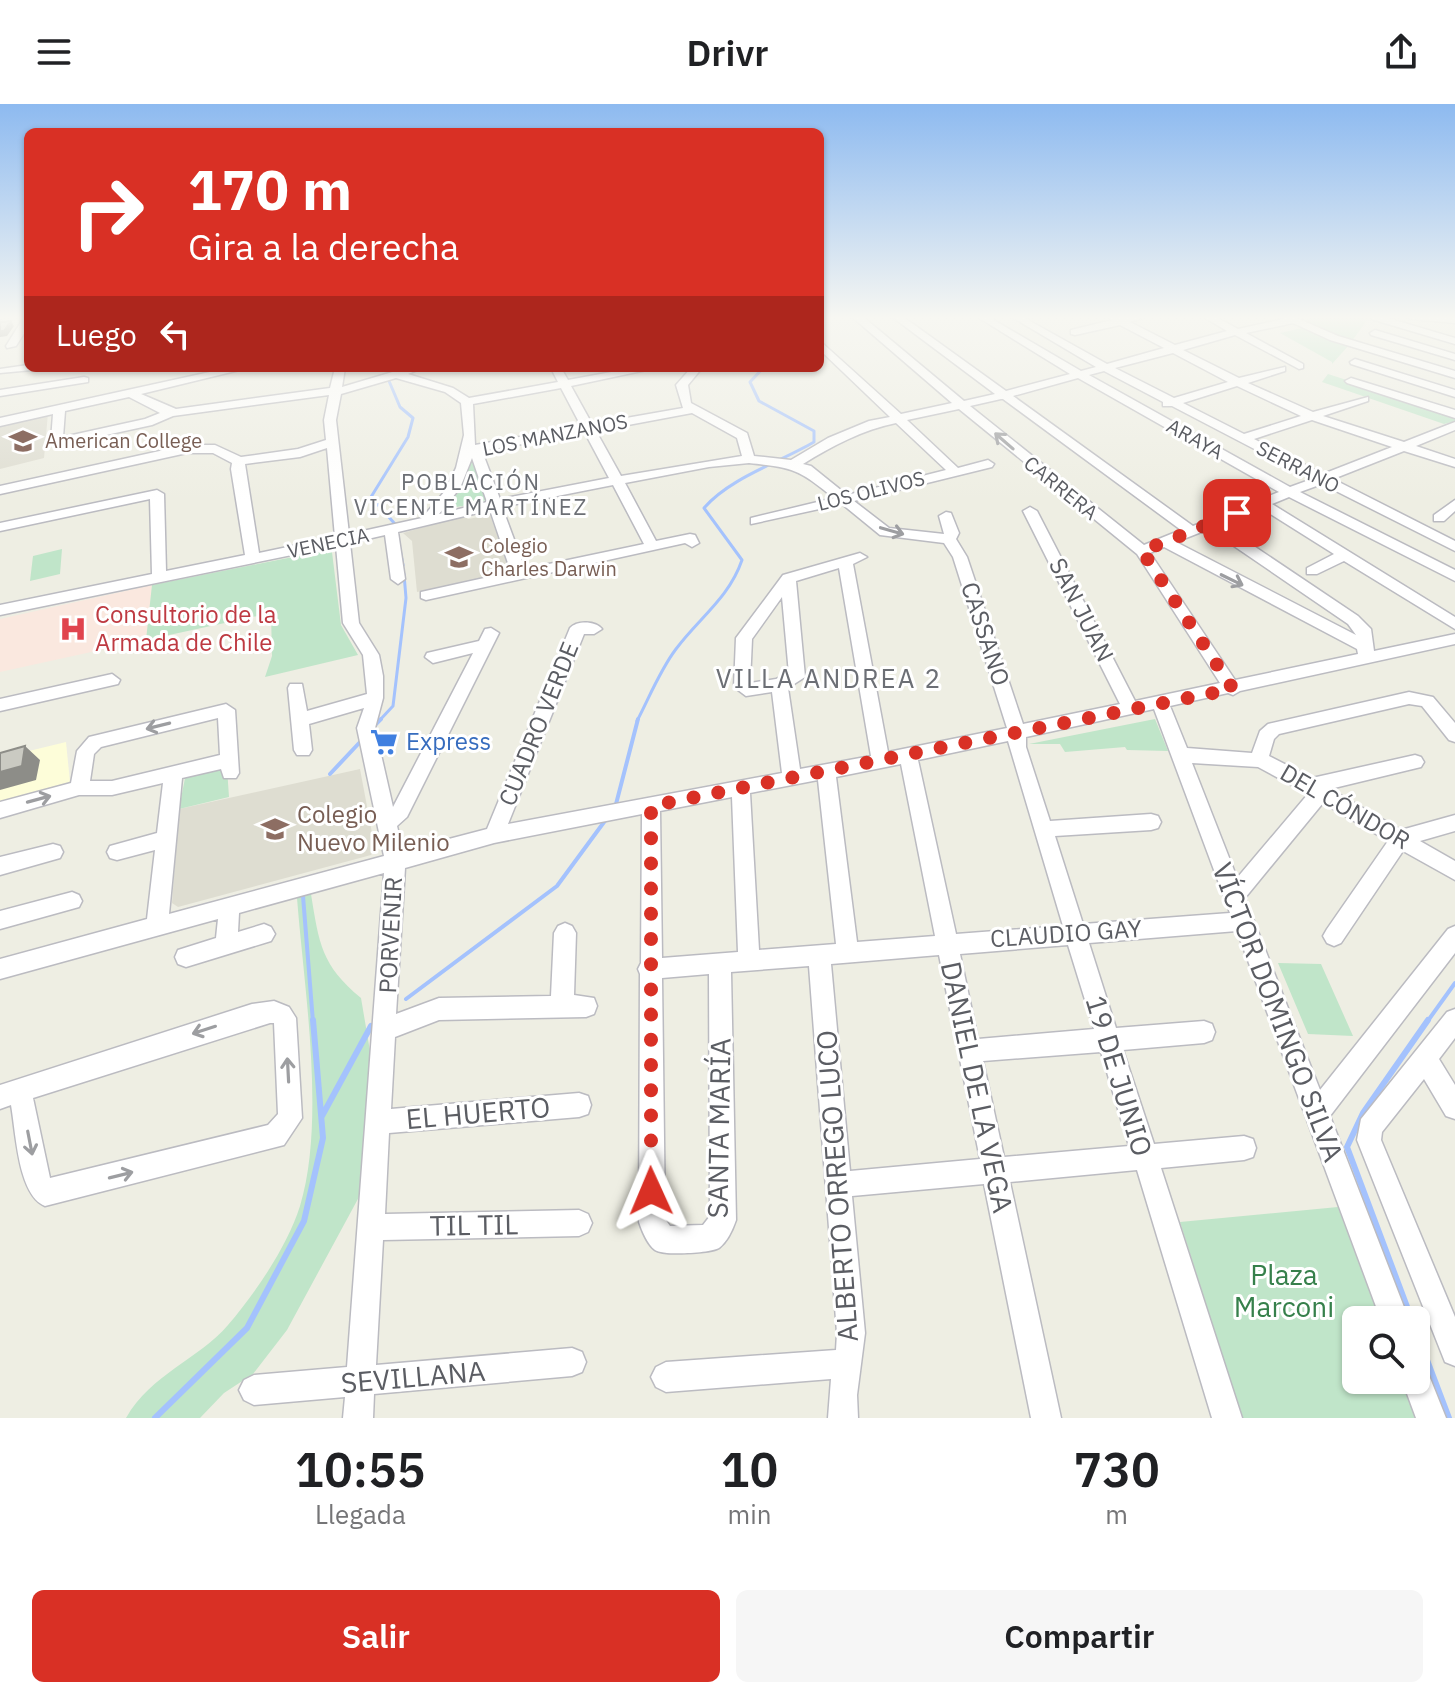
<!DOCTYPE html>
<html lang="es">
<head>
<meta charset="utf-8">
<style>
	:root { --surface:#fff; --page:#f6f6f6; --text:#202124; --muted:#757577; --accent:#d93025 }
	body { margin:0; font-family:"IBM Plex Sans",sans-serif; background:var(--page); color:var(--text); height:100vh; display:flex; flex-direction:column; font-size:30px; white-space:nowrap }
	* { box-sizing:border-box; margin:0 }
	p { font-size:26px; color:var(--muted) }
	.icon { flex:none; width:44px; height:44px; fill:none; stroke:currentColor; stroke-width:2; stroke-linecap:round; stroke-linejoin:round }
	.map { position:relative; height:1314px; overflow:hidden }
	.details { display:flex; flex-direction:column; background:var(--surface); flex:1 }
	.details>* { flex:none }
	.guide { position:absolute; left:24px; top:24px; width:800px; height:244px; border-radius:12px; box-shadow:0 2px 6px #0004; background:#d93025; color:#fff; overflow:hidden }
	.buttons { position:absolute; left:1342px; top:1202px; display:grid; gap:16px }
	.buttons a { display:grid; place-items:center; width:88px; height:88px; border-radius:12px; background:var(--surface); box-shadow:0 2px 6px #0004; font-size:40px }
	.pin { position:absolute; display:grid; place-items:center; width:68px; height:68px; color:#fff; margin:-34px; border-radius:16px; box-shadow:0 4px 12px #0006 }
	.me { position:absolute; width:88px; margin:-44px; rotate:359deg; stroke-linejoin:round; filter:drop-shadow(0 0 6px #0008) }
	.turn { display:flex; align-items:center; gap:28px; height:168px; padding:0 32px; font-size:36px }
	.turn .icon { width:104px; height:104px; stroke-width:2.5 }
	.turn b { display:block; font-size:56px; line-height:68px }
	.then { display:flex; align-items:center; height:76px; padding:0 32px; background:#0003; gap:16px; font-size:30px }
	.eta { display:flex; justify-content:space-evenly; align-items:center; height:136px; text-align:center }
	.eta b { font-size:48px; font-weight:600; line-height:56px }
	.button { display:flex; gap:16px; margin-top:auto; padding:16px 32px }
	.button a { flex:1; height:92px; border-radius:12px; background:var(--accent); color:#fff; font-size:32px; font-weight:600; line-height:92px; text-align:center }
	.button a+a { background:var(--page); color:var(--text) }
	header { display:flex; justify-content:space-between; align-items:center; height:104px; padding:0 32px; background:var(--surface); font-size:36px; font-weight:600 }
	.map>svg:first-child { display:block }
	.commercial { fill:#fdfdd9 }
	.education { fill:#deddd1 }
	.medical { fill:#fae8df }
	.green { fill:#c0e5c9 }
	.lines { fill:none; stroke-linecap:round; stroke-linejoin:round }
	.stream-far2 { stroke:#a4c2fd; stroke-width:3 }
	.stream-far1 { stroke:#a4c2fd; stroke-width:4 }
	.stream { stroke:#a4c2fd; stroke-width:6 }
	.minor-casing { stroke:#bbbbc1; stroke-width:3 }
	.minor { fill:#fff; fill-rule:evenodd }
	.shaded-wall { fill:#8d8d88 }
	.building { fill:#cacac2; stroke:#8d8d88; stroke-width:2 }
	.oneway { stroke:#9d9ea1 }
	.route { stroke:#d93025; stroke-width:14; stroke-dasharray:0 25.2 }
	.labels { text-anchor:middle; stroke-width:6; stroke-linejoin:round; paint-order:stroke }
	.far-street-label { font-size:20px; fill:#5b5d63; stroke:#fff }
	.far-education-label { font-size:20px; fill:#785e54; stroke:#fff; text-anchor:start }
	.far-neighbourhood-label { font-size:22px; letter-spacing:2px; fill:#6c6f75; stroke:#fff }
	.street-label { font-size:24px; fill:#5b5d63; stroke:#fff }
	.health-label { font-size:24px; fill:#be3a42; stroke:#fff; text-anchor:start }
	.shop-label { font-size:24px; fill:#366cbe; stroke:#fff; text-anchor:start }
	.education-label { font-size:24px; fill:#785e54; stroke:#fff; text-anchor:start }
	.neighbourhood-label { font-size:26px; letter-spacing:2px; fill:#6c6f75; stroke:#fff }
	.near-street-label { font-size:28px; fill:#5b5d63; stroke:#fff }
	.near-park-label { font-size:28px; fill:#36804b; stroke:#fff }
</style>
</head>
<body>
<header><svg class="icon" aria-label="menu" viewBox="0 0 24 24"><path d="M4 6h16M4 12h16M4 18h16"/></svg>Drivr<svg class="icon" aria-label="share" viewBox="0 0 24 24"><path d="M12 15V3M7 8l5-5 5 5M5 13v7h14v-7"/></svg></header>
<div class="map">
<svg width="1455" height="1314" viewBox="0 0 1455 1314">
	<rect width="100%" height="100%" fill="#eeeee3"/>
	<path class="commercial" d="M66,638l4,40 -9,9 -61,15v-48z"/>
	<path class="education" d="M48,309l-4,45 -44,11v-44z
		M490,411l20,57 -93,20 -5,-51 -9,-8 61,-17 4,3z
		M360,665l15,80 -4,6 -193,52 -6,-4 7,-94z"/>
	<path class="medical" d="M152,481l-6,55 -146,32v-53z"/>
	<path class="green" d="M1319,212h51l-18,25 -49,-21z
		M1302,224l47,17 -17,19v-2l-52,-29z
		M1328,270l127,41v6l-11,3 -122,-42z
		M471,355l15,39 -3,5 -34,5 -3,-3 13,-13z
		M62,445l-2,25 -30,7 3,-25z
		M328,446l4,2 9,73 17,30 -93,22 7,-21 -1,-43 -125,27 6,-55z
		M1155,615l13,32 -41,-1 -2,-3 -60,5 -5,-8h-31z
		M227,664l2,29 -50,12 6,-31z
		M311,790c8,49 10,71 50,104l9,53 -11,146 -72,133 -34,44 -29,19 -24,25h-74c25,-44 73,-59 102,-93 28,-33 59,-78 72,-119 26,-86 4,-217 -3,-308z
		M1278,859l43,1 32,72 -45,-2z
		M1338,1103l42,113h-24v60h46l13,38h-173l-62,-196z"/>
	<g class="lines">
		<path class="stream-far2" d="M389,277l11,26 13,11 -5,19 -37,60 24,27 8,41
			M379,617l14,-15 13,-108 -2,-24
			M637,617c12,-23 23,-51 39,-72 23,-31 53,-51 66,-89l-38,-52c26,-30 74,-45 110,-66v-11l-55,-30 -9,-19 13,-14"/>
		<path class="stream-far1" d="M372,624l9,-9
			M330,670l31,-33
			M615,704l23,-89
			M303,792l10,126
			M406,895l151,-113 50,-68
			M1427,918l28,-39"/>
		<path class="stream" d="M322,1012l49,-90
			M1412,1216l-65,-173 16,-34 65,-93
			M1416,1227l33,87
			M155,1314l92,-90 57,-107 19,-83 -10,-118"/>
		<g class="minor-casing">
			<path id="minor" d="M0,212h10l-10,3z
				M28,212v11l-12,19 -9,2 -1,-2 18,-29z
				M851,212h11l102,85 31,-7 -104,-78h11l104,75 64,-17 -94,-58h11l94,55 15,-4 -86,-51h11l86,48 57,-16 -44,-23 -45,10 -4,-1v-4l41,-10 -6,-4 16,2 26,-2 -18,6 45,23 52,-14 -25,-15h12l24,13 45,-10 -3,-3h12l46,20 117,35v7l-125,-38 -37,-17 -47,10 57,31v4l-4,1 -64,-34 -52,15 56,28 46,-11v4l-37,12 65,29 55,-15v4l-45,15 81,26 51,-20v8l-39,16 39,13v8l-51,-16 -71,28 122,62v10l-133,-67 -22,8 155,78v11l-166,-84 -17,7 183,113v12l-111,-68 -27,13h-10v-6l27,-14 -73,-46 -40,16 137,92 13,13 3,22 81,-17v10l-215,47 -7,4 -5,-2 -58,13 17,42 65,5 8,-22 8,-7 141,-32 24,5 22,26v19l-6,-2 -27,-34 -13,-2 -130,30 -5,5 -5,17 43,22 103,-23 6,2 3,5 -3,5 -91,22 71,41 54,-15v16l-35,10 35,20v19l-52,-29 -62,92 -7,3 -7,-3 -4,-7 4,-7 61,-88 -65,-38 -78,95 75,192 128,-161 7,-3v27l-125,163 79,204h-28l-144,-389 -148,12 27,85 88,-7 8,3 3,8 -3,8 -8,3 -81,7 31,94 90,-8 9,3 3,9 -3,9 -9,3 -83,8 81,250h-30l-75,-248 -127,12 51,236h-30l-47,-234 -132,12 13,137 -8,62 1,23h-30l3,-39 -165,13 -10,-5 -5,-10 5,-10 10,-5 170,-12 1,-17 -28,-367 -78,6 5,248c-3,9 -9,22 -17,28 -8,5 -56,8 -64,2 -7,-5 -13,-19 -16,-28l1,-248 -2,-5 3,-6 1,-149 -148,29 -89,25 -9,146 43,-16 112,-2 3,-63 4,-7 7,-3 7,3 4,7 -2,62 20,3 3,8 -3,8 -8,3 -147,3 -44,17 -4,72 188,-16 9,3 3,9 -3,9 -9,3 -190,16 -4,81 194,-4 9,4 4,9 -4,9 -9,4 -196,4 -7,125 196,-17 10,4 4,10 -4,10 -10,4 -198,18 -1,24h-30l2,-21 -91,8 -10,-5 -5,-10 5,-10 10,-5 93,-8 37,-494 -145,40 -1,19 26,-8 7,3 4,7 -4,7 -85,26 -8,-3 -3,-7 3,-7 38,-12 2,-19 -218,60v-20l147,-40 8,-69 -38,10 -7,-2 -3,-6 3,-6 47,-13 6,-50 -51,12h-33l-79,23v-16l71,-19 6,-32 12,-14 137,-33 9,6 4,63 -3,5h-12l-3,-9 -39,9 -13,136 215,-58 -27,-128 7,-20 -55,16 3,26 -3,5h-12l-3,-5 -6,-62 2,-4h12l5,27 60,-17 -4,-39 -20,-32 -7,-77 -336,69v-10l152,-31 -2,-75 -150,32v-8l157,-33 7,4 2,77 79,-16 -14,-86 1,-6 -19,-10h-26l-187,41v-8l187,-41h28l26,12 57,-8 28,-9 -2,-20 5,-25 -156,21 -21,9 -92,20 -9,-5 2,-26 -53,12v-8l228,-50h20l-107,26 35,15 154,-21 5,-20h10l-3,19 64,-19h16l-14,6 45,14 16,10 89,-16 -7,-14h10l7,12 65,-12h23l-85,18 21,38 91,-16 -7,-23 15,-17h11l-14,17 3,18 56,30 7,23 37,4 37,-22 41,-17 21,-4 -70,-67v-9l81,73 51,-11zM1173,249l55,29 -54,16 -59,-30zM1104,267l59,31v4h9l140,73 -22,8 -201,-112zM396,274l49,14 16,11 3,32 -8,33 -11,23 -23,27 -73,16 -13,-114 5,-26zM1078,274l201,114 -86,34 -180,-130zM1237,282l64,30 -57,18 -61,-31zM561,284l20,38 -106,19 -2,-41zM129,293l31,16 -15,6 -82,18 2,-26zM1001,295h2l178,131 -37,15 -174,-139zM959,305l178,145 83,129 -85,18 -98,-190 -7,-4 -7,4 97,193 -97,20 -56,-167 -11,-18 3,-6 -8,-20 -5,-1 -7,4 5,18 -55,-6 -35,-27 138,-34 2,-3 -6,-4 -30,8 -51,-48zM692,309l45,25 5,18 -121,20 -25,-45zM1312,316l80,27 -69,27 -69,-35zM896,319l50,47 -99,25 -36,-29 -8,-2c29,-18 59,-34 93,-41zM585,329l24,45 -109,21 -18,-48zM327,344l8,89 -76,16 -14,-89 55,-7zM472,354l15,44 -48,12 21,-26zM749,359c46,5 49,6 85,35l-83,20v6l91,-20 38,31 64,8 9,14 54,171 -119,24 -35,-188 14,-7 -7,-4 -77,22 -47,63 -2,49 12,9 26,-4 10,81 -274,51 76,-190h10l8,-5c-6,-8 -25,-9 -32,-1l-83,201 -84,22 -6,-25 10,-9 92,-184 -8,-5 -6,1 -6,12 -52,12 -2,4 8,6 40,-10 -80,154 -18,-79 8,-30v-22l-4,-21 -20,-32 -9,-80 35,-8 6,44 7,5 7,-5 -7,-47 92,-22 21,62 -90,20v6l5,2 259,-57 7,4 7,-4 -4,-8 -5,-1 -34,7 -31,-58 84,-16zM613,381l31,59 -119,25 -23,-62zM1209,425l139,95 8,11 -180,-93zM1164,443l193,102 1,5 -123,26 -85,-127zM839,464l32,188 -71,13 -12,-81 17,-11 -9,-96zM782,493l7,77 -13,5 -26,4 2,-44zM1154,605l76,204 -147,11 -28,-88 96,-6 7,-2 3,-6 -3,-6 -7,-2 -101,7 -24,-74v-10zM218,614l2,37 -108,26h-22l4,-27 7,-7zM1008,637l55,185 -107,8 -38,-174zM1192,659l66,4 50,27 -71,84zM901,660l34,172 -78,6 -21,-165zM818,676l18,164 -77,6 -9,-157zM732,693l6,155 -76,6 -2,-147zM1068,841l26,84 -116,10 -18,-85zM939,851l41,204 -130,12 -19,-207zM709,870l1,242 -7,9 -33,1 -5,-7 -3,-241zM1101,948l28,94 -125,11 -21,-96z
				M1371,212h10l74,22v6l-84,-25z
				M1406,212l49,1v6l-44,-4z
				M1375,226l80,24v6l-84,-25 -1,-2z
				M1355,255l100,31v7l-104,-33 -1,-2z
				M28,261v3h5l-1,2 -32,3v-4z
				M84,273l4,1v4l-88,14v-6z
				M1351,274l104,32v8l-108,-35 -2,-2z
				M1455,396v11l-11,10h-10v-6z
				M112,570l8,6 -2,4 -118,27v-12z
				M53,740l7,2 3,6 -3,6 -60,17v-18z
				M72,788l7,3 3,6 -3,6 -79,22v-18z
				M274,897l15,6 7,11 6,100 -18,27 -239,61c-27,-11 -29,-73 -34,-101l-11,4v-24l252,-81zM270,919h4l4,91 -10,11 -218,53 -17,-80z
				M1455,905v29l-16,21 16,26v34l-9,-3 -22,-37 -42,53 -1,8 74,177v49l-10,-4 -88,-222 4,-21 86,-107z
				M1416,1259l10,5 20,50h-30l-14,-38h14z"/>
		</g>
		<use href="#minor" class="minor"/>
	</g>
	<path class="shaded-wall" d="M11,217l3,5 -7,10 -7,1v-6z
		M25,642l15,14 -4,20 -36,10v-18z"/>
	<path class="building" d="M11,217l-7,10h-4v-9z
		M25,642l-3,20 -22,6v-19z"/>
	<defs><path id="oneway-shaft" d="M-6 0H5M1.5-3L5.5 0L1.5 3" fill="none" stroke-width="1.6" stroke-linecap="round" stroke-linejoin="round" transform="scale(2)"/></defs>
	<g class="oneway">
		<use href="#oneway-shaft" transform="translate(1004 337) rotate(-139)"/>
		<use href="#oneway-shaft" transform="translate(892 427) rotate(16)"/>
		<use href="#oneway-shaft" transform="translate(1232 476) rotate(26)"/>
		<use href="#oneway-shaft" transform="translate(158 622) rotate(166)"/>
		<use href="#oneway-shaft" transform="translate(39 695) rotate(-15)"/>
		<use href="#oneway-shaft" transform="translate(204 926) rotate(162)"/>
		<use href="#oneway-shaft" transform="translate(288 966) rotate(-93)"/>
		<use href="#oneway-shaft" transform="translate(30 1039) rotate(79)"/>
		<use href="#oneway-shaft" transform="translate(121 1071) rotate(-14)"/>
	</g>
	<linearGradient id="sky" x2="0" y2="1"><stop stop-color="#8dbaf0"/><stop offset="0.54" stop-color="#f7f7f2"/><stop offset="1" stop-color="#f7f7f2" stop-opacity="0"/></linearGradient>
	<rect width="1455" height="396" fill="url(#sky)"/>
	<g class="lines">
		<path class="route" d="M651,1087v-385l582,-117 -91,-138 95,-38"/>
	</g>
	<defs>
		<g id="school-bare" transform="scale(2.16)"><path d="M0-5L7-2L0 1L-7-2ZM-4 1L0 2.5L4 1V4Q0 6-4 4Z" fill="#8d6e63" stroke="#fff" stroke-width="2.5" paint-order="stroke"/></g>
		<g id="hospital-bare" transform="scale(2.16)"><path d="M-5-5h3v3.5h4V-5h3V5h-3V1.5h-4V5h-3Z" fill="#e0444e" stroke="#fff" stroke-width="2.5" paint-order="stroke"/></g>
		<g id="supermarket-bare" transform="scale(2.16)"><path d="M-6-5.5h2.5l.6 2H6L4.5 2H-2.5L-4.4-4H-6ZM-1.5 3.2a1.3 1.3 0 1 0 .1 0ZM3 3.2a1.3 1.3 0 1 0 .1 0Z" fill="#3f7fe0" stroke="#fff" stroke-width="2.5" paint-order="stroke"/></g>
	</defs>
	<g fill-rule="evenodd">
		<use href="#school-bare" x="23" y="337"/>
		<use href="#school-bare" x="459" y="453"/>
		<use href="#hospital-bare" x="73" y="525"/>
		<use href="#supermarket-bare" x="384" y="638"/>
		<use href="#school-bare" x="275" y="725"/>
	</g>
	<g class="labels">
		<g class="far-street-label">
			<text transform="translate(555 331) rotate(-11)" y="7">LOS MANZANOS</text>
			<text transform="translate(1195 335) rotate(29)" y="7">ARAYA</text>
			<text transform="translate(1298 363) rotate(27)" y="7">SERRANO</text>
			<text transform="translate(1061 384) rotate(39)" y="7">CARRERA</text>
			<text transform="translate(871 387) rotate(-14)" y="7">LOS OLIVOS</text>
			<text transform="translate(328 439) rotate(-12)" y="7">VENECIA</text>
		</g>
		<g class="far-education-label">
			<text x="45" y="344">American College</text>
			<text x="481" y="449">Colegio<tspan x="481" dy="23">Charles Darwin</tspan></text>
		</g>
		<g class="far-neighbourhood-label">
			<text x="471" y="386">POBLACIÓN<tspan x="471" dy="25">VICENTE MARTÍNEZ</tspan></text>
		</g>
		<g class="street-label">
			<text transform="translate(1081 506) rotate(63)" y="8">SAN JUAN</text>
			<text transform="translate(985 530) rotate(72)" y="8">CASSANO</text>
			<text transform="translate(539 620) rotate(-68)" y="8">CUADRO VERDE</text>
			<text transform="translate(1345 703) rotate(30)" y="8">DEL CÓNDOR</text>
			<text transform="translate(1066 830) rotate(-4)" y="8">CLAUDIO GAY</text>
			<text transform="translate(391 831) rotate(-87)" y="8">PORVENIR</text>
		</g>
		<g class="health-label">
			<text x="95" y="519">Consultorio de la<tspan x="95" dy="28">Armada de Chile</tspan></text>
		</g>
		<g class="shop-label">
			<text x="406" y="646">Express</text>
		</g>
		<g class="education-label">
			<text x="297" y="719">Colegio<tspan x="297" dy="28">Nuevo Milenio</tspan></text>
		</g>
		<g class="neighbourhood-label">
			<text x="829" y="584">VILLA ANDREA 2</text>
		</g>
		<g class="near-street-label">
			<text transform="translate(1278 908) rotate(69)" y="10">VÍCTOR DOMINGO SILVA</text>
			<text transform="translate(1119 972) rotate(73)" y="10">19 DE JUNIO</text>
			<text transform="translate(977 983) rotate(78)" y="10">DANIEL DE LA VEGA</text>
			<text transform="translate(478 1009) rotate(-5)" y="10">EL HUERTO</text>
			<text transform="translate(719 1024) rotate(-89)" y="10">SANTA MARÍA</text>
			<text transform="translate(837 1082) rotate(-94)" y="10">ALBERTO ORREGO LUCO</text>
			<text transform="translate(474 1121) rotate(-1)" y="10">TIL TIL</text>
			<text transform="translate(413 1273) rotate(-5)" y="10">SEVILLANA</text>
		</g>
		<g class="near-park-label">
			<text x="1284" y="1181">Plaza<tspan x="1284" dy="32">Marconi</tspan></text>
		</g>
	</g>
</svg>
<div class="buttons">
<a><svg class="icon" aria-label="search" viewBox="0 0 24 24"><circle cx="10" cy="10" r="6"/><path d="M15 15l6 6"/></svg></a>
</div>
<div class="pin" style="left:1237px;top:409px;background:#d93025"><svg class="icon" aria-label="arrive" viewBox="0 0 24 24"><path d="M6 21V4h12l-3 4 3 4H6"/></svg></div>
<svg class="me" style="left:651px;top:1087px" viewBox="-20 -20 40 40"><path d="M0-17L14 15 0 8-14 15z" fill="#d93025" stroke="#fff" stroke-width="4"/></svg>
<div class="guide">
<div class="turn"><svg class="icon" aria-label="right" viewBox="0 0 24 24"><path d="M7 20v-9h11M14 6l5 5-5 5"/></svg><div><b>170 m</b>Gira a la derecha</div></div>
<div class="then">Luego<svg class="icon" aria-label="left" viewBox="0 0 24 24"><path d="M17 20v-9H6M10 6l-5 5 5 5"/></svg></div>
</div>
</div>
<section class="details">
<div class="eta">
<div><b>10:55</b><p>Llegada</p></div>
<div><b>10</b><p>min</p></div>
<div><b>730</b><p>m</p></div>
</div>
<div class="button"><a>Salir</a><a>Compartir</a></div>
</section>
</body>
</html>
